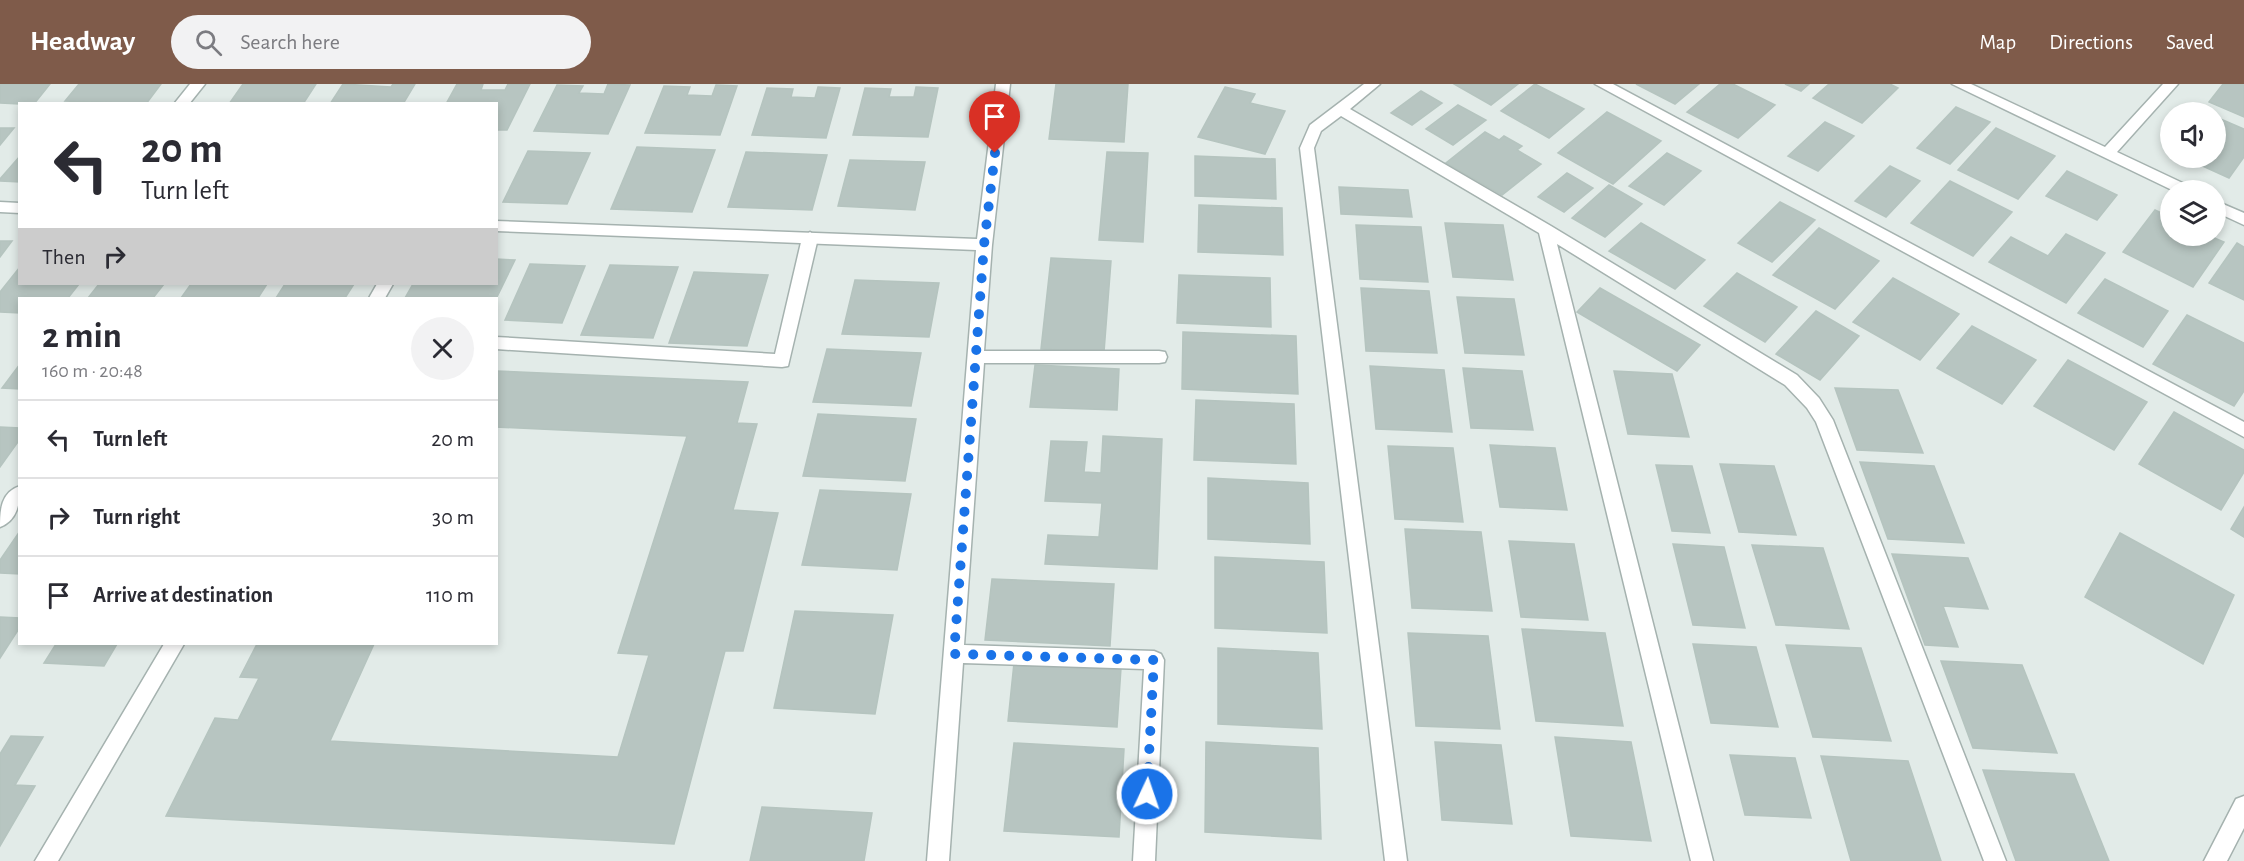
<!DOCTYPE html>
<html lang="en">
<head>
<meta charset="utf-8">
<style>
	:root { --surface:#fff; --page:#f2f2f3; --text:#2b2b33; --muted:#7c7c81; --line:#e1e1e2; --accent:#7f5b4a }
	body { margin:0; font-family:"Alegreya Sans",sans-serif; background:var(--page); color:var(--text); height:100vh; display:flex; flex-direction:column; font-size:22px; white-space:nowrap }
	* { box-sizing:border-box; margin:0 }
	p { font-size:20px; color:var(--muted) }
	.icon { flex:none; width:33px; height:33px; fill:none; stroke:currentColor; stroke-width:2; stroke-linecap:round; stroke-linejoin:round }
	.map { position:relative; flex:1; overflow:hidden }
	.details { position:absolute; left:18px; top:213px; width:480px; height:348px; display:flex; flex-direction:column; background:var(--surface); border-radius:0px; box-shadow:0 3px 9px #0003 }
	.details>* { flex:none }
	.banner { position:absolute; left:18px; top:18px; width:480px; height:183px; border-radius:0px; box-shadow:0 3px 9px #0003; background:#fff; color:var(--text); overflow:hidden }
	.fabs { position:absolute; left:2160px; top:18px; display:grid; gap:12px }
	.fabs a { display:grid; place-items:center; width:66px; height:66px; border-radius:50%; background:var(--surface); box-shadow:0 3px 9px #0003; font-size:30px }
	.pin { position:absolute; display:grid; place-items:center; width:51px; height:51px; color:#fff; margin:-62px -26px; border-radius:50% 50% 50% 0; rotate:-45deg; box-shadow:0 0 6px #0007 }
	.pin .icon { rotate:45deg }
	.me { position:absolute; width:66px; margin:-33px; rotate:3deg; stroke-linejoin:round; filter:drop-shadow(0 0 4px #0008) }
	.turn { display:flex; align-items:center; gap:21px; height:126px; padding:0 24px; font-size:27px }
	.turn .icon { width:78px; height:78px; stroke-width:2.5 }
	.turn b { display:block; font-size:42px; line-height:51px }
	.then { display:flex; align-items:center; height:57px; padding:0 24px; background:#0003; gap:12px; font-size:22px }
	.round { display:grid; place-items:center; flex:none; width:63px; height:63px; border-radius:32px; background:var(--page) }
	.headline { display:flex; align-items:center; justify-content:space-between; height:102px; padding:0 24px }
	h1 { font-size:36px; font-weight:700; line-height:45px }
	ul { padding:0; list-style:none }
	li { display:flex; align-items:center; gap:18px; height:78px; padding:0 24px; border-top:2px solid var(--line) }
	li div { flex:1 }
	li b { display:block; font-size:22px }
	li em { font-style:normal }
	header { display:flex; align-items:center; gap:36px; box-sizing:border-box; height:84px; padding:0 30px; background:var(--accent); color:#fff }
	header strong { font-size:28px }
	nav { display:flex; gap:33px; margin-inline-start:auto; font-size:21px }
	.search { width:420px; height:54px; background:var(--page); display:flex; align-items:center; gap:15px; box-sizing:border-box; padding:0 21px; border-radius:33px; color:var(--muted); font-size:22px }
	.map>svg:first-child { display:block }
	.building { fill:#b7c5c1; stroke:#b5c4bf; stroke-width:1.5 }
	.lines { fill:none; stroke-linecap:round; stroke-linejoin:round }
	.lane-casing { stroke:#a5b2af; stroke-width:3 }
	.street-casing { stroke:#a5b2af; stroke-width:3 }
	.lane { fill:#fff; fill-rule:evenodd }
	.street { fill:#fff; fill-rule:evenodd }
	.route { stroke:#1a73e8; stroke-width:10; stroke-dasharray:0 18 }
</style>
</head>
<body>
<header>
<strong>Headway</strong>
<div class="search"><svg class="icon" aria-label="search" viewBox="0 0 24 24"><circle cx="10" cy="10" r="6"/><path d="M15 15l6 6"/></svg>Search here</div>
<nav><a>Map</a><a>Directions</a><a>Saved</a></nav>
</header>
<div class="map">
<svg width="2244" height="777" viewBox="0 0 2244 777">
	<rect width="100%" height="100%" fill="#e2ebe8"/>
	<path class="building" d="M0,0h50l-16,20h-14l-20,-1z
		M79,0h82l-15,20 -81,-3z
		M243,0h73l-13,20h-74z
		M343,0l48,3 2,-3h22l-12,20h-73z
		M457,0h26l-2,6h24l3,-6h22l-23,46h-11v-26h-50z
		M608,0l22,1 -22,49 -74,-3 23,-46 26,1 -4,7 25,1z
		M1056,0h72l-4,58 -75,-3z
		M1454,0h64l-27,21z
		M1535,0l49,25 -35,29 -48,-27z
		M1636,0h63l-24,20z
		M1720,0h13l42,21 -37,33 -51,-26z
		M1785,0h24l-8,7z
		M1829,0h61l8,4 -36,35 -49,-25z
		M2223,0h21v33l-35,-15z
		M716,1l21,1 -17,49 -75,-2 19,-47 26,1 -3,8 25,1z
		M818,3l22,1 -14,50 -74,-3 15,-47 26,1 -2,8 24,1z
		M916,3l22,1 -10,49 -75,-2 12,-47 26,1 -2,8h25z
		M1225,3l30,7 -5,9 35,8 -20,43 -67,-17z
		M1421,7l21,12 -30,22 -21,-12z
		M1458,21l28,15 -33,25 -27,-16z
		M1956,23l34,15 -40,42 -33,-16z
		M1607,28l54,29 -48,43 -55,-31z
		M2216,33l28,12v28l-15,21 -44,-20h31z
		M1825,38l29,14 -36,35 -30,-15z
		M0,44h14l-14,17z
		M1996,44l59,28 -37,43 -60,-29z
		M1485,48l14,8 5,-4 18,10 -5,4 24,14 -39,31 -56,-32z
		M637,63l78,3 -23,62 -81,-3z
		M528,67l62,2 -23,51 -64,-2z
		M746,68l81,3 -15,55 -84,-3z
		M1107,68l41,1 -5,89 -44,-2z
		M1667,69l34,18 -37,34 -35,-19z
		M20,72v26l-20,-1v-2z
		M1195,72l80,3 1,40 -81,-3z
		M850,76l75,2 -10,48 -77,-4z
		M1890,82l30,15 -34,36 -31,-16z
		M2067,87l50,24 -20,25 -51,-24z
		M1567,89l26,15 -29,24 -26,-15z
		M1950,97l62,31 -39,44 -62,-33z
		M1609,101l33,19 -37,33 -33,-19z
		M1339,103l69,3 4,27 -71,-3z
		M1780,118l35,18 -43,42 -34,-19z
		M1199,121l83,3 1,47 -85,-3z
		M2155,126l15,7v19h40l14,6 -31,45 -70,-35z
		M1445,139l58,2 10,55 -60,-3z
		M1641,139l64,37 -30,29 -66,-38z
		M1356,141l65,2 7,55 -68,-3z
		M1819,144l60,33 -44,48 -62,-34z
		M2066,150l39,19 -39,50 -77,-41 22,-25 37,19z
		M0,157h12l-12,16z
		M2237,159l7,4v53l-35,-17z
		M1051,174l60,3 -7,91 -63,-3z
		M496,175l19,1 -19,39 -91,-1 8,-14h83z
		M530,180l55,2 -23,57 -57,-3z
		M610,181l68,2 -25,71 -72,-3z
		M20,183v17h59l-11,14h-48v15l-20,-1v-20z
		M694,188l74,3 -21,71 -78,-3z
		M1737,189l60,34 -32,35 -61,-36z
		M1179,191l91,3 1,49 -94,-4z
		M1893,194l66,36 -39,46 -67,-38z
		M2105,195l63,32 -25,36 -65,-34z
		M855,196l84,3 -10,54 -87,-3z
		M99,200h65l-11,14h-65z
		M191,200h76l-9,14h-77z
		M285,200h69l-9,14h-69z
		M1361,204l68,3 8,62 -71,-2z
		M1600,204l100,57 -23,26 -100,-59z
		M1457,213l57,2 10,56 -59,-2z
		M1816,227l43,25 -39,44 -44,-26z
		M2187,231l57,28v48l-10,15 -81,-42z
		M1972,242l64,34 -34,44 -65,-36z
		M1183,248l113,4 2,58 -116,-5z
		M827,265l94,4 -10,53 -98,-4z
		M2068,276l79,42 -33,48 -80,-44z
		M20,280v25l-18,-1z
		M1035,281l84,4 -2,41 -87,-3z
		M1370,282l74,4 8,62 -76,-3z
		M1463,284l59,3 11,59 -62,-2z
		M496,287l252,11 -11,41 20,1 -24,86 45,3 -35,138h-18l-51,193 -508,-28 49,-98 23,2 21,-42 -19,-1 17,-33h117l-44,97 288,16 31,-102 -31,-2 69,-217 -191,-9z
		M1614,287l58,3 17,63 -61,-3z
		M1835,304l63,2 25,63 -66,-3z
		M1196,316l98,4 2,60 -102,-4z
		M2174,328l70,38v22l-23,38 -82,-46z
		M818,330l98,5 -11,62 -102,-5z
		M0,343l20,1v11l-20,28z
		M1103,352l59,3 -5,130 -112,-5 3,-29 51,2 3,-34 -57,-2 6,-60 36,1 -3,30 17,1z
		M1490,361l65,3 12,62 -67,-3z
		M1388,362l65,2 10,74 -68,-3z
		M1860,378l74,4 30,77 -76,-4z
		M1720,380l54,2 22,69 -57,-3z
		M1656,381l36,1 18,67 -38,-2z
		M1208,394l100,5 2,61 -102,-5z
		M820,406l91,4 -14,76 -95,-5z
		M2244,423v30l-13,-8z
		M1405,445l76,3 11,79 -80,-3z
		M20,447v43l-20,-1v-13z
		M2120,449l114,62 -31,69 -118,-67z
		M1509,457l65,3 14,76 -67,-3z
		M1673,460l51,3 21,81 -52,-3z
		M1752,461l71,3 26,81 -73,-4z
		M1892,470l76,4 20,51 -45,-3 15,41 -33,-2z
		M1215,473l109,5 3,71 -112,-5z
		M992,495l122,5 -4,62 -125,-6z
		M795,527l98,4 -18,99 -101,-6z
		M0,533l20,1v9l-20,31z
		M1522,545l83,4 18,93 -87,-5z
		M1408,549l80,3 12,93 -84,-3z
		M56,560h61l-13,22 -60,-3z
		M1693,560l63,3 22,80 -67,-4z
		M1786,561l75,3 30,93 -78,-4z
		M1218,564l100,5 4,76 -104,-5z
		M1941,577l81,4 35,88 -84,-5z
		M1014,579l107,5 -4,59 -109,-6z
		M11,652l32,1 -28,48 20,1 -35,60v-92z
		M1555,653l76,5 20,99 -80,-5z
		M1206,658l112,6 3,91 -116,-7z
		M1435,658l66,3 11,79 -70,-4z
		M1014,659l110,6 -5,88 -115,-6z
		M1730,671l65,3 16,60 -66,-3z
		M1821,672l87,5 33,100h-90z
		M1983,686l91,4 35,87h-93z
		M762,723l110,6 -8,48h-114z"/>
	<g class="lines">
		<g class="lane-casing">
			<path id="lane" d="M810,148l8,6 -30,128 -6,1 -286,-18v-12l279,17 27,-116z"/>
		</g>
		<g class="street-casing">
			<path id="street" d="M190,0h15l-16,20h-15z
				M996,0h14l-18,161 -8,106h175l6,1 2,5 -2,5 -6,1h-175l-20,282 190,6 7,3 3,6 -9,201h-22l11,-192 -181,-6 -14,198h-22l49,-611 -480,-19v-10l481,18z
				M1364,0h16l-30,25 201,117 246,149 22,23 14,22 173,441h-22l-168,-439 -9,-14 -22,-23 -228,-141 156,617h-22l-152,-628 -198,-117 -20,15 -7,17 93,713h-22l-85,-713 10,-23z
				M1595,0h18l631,338v15z
				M1952,0h19l134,63 58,-63h15l-61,68 72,34 3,4h-20z
				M2216,117l28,12v12l-28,-13z
				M0,118l20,1v10l-20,-1z
				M377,200h16l-8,14h-16z
				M20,402c0,16 -2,34 -20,41 0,-17 1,-35 20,-41z
				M164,560h20l-126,217h-23z
				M2244,712v32l-17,33h-23l32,-62z"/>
		</g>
		<use href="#lane" class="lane"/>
		<use href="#street" class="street"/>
	</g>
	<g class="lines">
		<path class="route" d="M995,69l-11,92 -30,409 200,6 -7,134"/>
	</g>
</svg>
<div class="fabs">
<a><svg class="icon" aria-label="sound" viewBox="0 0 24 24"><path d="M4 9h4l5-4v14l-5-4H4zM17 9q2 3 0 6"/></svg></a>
<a><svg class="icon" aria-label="layers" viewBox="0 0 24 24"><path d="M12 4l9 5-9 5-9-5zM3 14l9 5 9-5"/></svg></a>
</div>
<div class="pin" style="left:995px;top:69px;background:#d93025"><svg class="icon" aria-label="arrive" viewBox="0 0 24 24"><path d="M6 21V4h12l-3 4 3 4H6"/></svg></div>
<svg class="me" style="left:1147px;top:710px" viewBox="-20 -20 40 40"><circle r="17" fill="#1a73e8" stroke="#fff" stroke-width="3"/><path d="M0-11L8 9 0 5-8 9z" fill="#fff"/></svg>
<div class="banner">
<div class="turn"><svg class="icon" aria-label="left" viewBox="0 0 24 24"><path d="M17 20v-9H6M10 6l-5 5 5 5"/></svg><div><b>20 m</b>Turn left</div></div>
<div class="then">Then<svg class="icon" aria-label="right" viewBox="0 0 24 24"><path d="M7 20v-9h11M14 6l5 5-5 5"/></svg></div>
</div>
<section class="details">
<div class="headline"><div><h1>2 min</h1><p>160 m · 20:48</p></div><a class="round"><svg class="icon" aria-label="close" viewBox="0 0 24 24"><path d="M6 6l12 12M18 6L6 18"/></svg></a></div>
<ul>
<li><svg class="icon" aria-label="left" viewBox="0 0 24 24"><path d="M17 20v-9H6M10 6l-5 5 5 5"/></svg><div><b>Turn left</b></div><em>20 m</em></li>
<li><svg class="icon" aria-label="right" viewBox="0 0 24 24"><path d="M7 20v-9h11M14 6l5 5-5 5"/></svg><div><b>Turn right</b></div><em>30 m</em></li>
<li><svg class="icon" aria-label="arrive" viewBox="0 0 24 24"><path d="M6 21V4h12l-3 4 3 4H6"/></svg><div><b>Arrive at destination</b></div><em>110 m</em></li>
</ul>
</section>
</div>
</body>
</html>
